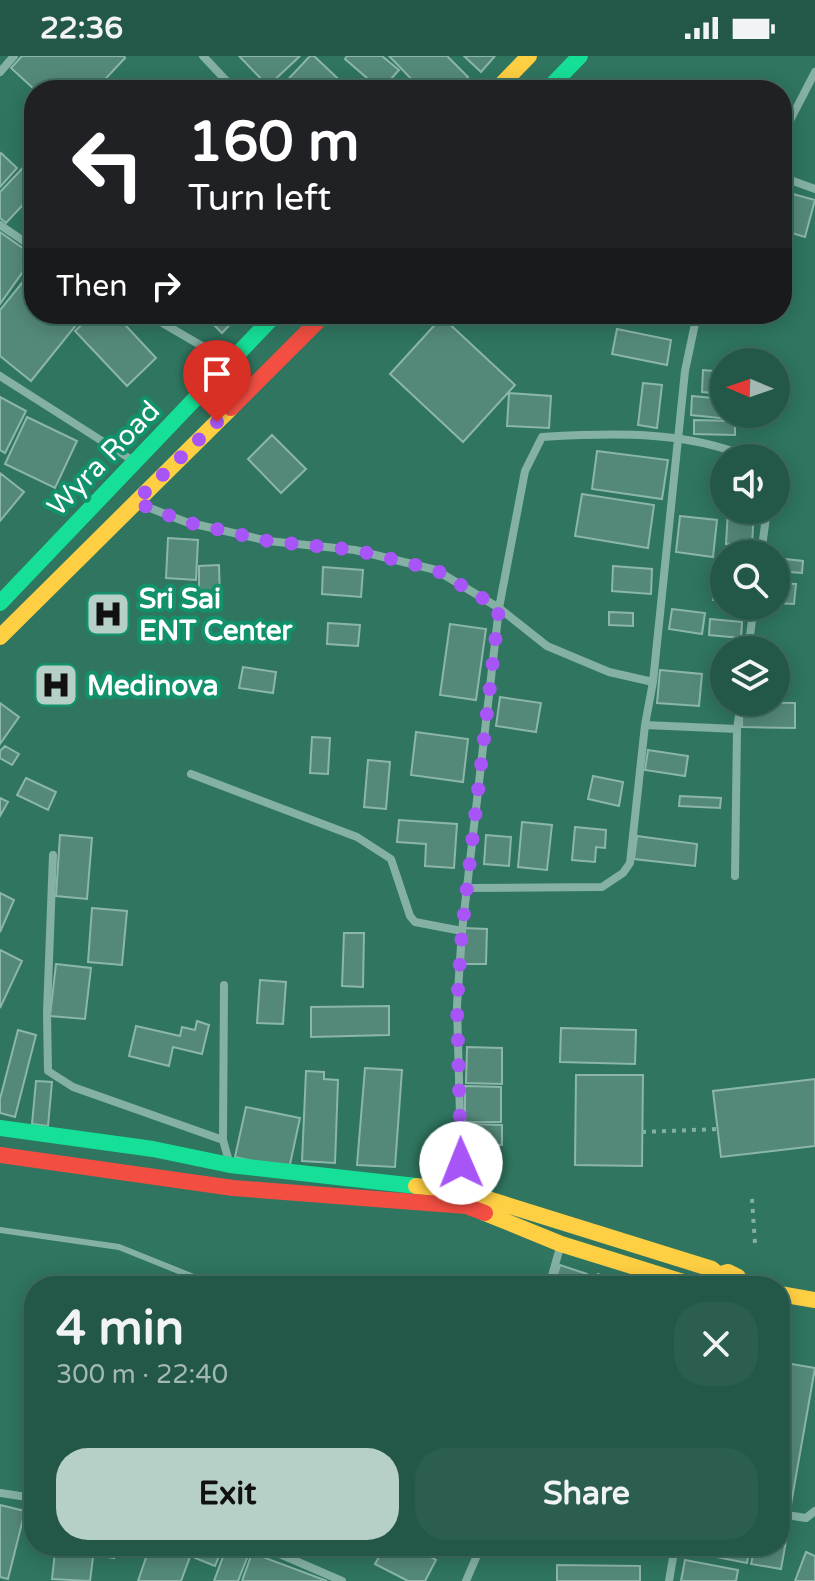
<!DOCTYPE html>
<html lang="en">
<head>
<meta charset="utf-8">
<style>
	:root { --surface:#235848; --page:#2b5e4f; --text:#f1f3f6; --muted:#a3b8b4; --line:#406e60; --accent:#b6cfc7 }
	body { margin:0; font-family:"Varela Round",sans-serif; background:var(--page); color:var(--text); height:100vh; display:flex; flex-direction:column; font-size:30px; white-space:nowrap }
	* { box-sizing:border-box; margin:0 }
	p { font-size:26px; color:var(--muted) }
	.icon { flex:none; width:44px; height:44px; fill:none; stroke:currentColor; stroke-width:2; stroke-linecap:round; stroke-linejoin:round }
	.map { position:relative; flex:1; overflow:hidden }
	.sheet { position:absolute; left:24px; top:1220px; width:766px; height:280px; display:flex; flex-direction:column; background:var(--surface); border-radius:32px; box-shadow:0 4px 20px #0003,0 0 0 2px var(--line) }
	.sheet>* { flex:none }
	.hud { position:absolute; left:24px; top:24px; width:768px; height:244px; border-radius:32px; box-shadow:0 4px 20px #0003,0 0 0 2px var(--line); background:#202124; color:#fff; overflow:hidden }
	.needle { width:52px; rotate:272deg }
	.fabs { position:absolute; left:710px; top:292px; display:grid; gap:16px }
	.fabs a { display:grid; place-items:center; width:80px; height:80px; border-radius:50%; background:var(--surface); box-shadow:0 4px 20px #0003,0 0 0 2px var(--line); font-size:40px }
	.pin { position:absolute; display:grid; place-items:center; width:68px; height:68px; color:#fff; margin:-82px -34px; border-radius:50% 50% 50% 0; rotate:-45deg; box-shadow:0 0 8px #0007 }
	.pin .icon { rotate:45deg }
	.me { position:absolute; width:88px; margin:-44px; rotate:359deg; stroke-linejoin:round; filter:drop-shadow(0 0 6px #0008) }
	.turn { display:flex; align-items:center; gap:28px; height:168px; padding:0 32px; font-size:36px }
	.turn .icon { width:104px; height:104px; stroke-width:2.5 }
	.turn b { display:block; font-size:56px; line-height:68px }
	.then { display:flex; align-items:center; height:76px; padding:0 32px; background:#0003; gap:16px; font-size:30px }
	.round { display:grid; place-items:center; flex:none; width:84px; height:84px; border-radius:32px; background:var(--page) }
	.summary { display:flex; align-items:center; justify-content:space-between; height:136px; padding:0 32px }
	h1 { font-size:48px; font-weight:700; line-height:60px }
	.button { display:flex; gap:16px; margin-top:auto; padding:16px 32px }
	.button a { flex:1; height:92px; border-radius:32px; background:var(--accent); color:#111; font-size:32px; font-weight:700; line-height:92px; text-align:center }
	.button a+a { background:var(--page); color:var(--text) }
	.status { display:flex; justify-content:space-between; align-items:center; height:56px; padding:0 40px; background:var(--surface); direction:ltr }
	.status svg { height:22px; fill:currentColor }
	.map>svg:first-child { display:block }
	.building { fill:#548979; stroke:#8cb6a9; stroke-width:2 }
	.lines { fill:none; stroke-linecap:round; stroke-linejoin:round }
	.path { stroke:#84b1a4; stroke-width:4; stroke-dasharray:4 6; stroke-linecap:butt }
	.lane { stroke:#84b1a4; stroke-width:6 }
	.street { stroke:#84b1a4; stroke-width:8 }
	.fast { stroke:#16e098; stroke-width:16 }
	.slow { stroke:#ffcf43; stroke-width:16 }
	.jam { stroke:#f24e42; stroke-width:16 }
	.route { stroke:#a855f7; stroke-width:14; stroke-dasharray:0 25.2 }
	.labels { text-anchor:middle; stroke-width:8; stroke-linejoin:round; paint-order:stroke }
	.street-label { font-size:28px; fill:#fff; stroke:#12926c }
	.poi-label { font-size:28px; font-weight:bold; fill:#fff; stroke:#12926c; text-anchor:start }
</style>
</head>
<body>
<div class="status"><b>22:36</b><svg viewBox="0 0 49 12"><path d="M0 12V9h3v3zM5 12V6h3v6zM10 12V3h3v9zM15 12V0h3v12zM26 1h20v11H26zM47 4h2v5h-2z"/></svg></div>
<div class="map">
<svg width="815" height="1525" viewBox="0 0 815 1525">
	<rect width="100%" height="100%" fill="#2f7560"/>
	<path class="building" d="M22,0h102l1,2 -30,32h-60l-24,-22z
		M239,0h61l-32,30z
		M310,0h4l36,34h-72z
		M347,0h35l17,14 -18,20 -36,-31z
		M389,0h58l21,21 -14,13h-32z
		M464,0h31l-14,16z
		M1,97l16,15 -17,19v-33z
		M34,100v37l-28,30 -6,-5v-26z
		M782,135l33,9 -10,37 -23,-7z
		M0,176l34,24 -34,48z
		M34,212v46h51l-54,67 -31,-25v-46z
		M93,258h22l41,44 -29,28 -52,-55z
		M203,258h37l-18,19z
		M610,258h71l-1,11z
		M442,261l73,68 -52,57 -73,-68z
		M617,273l54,11 -4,25 -55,-11z
		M703,314l21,2v22l-22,-2z
		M643,327l19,2 -5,43 -19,-3z
		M509,337l42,3 -2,32 -42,-2z
		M692,340l32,3v15h5v5l-38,-4z
		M0,341l26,14 -21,42 -5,-3z
		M27,361l50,24 -22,47 -50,-24z
		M694,364l41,1v14l-41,-1z
		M272,379l34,34 -25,24 -33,-34z
		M597,395l71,9 -6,39 -70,-10z
		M0,417l24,19 -24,29z
		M582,438l72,11 -6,43 -73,-12z
		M728,454h26l-2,35 -26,-1z
		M680,460l37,4 -4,37 -37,-5z
		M168,482l30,2 -2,40 -30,-2z
		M719,502l5,1v12l-7,-1z
		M776,502l27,3 -1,12 -26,-2z
		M219,509l1,36h-21v-35z
		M613,510l39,3 -1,25 -39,-3z
		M323,511l40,3 -2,27 -39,-3z
		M716,522l8,1v23l-11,-2z
		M776,527l20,1 -2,20 -18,-1z
		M106,539l19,22 -14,14 -20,-23z
		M672,553l33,4 -3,21 -33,-5z
		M609,556l24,1v13l-24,-1z
		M710,563l32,3 -1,16 -32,-3z
		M328,567l32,2 -2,21 -31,-2z
		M450,568l36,5 -10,71 -36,-5z
		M243,611l33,5 -3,21 -34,-5z
		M660,614l42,4 -3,32 -42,-3z
		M500,641l41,6 -5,29 -40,-6z
		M742,646l53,1v25l-53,-1z
		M0,647l19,14 -19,27z
		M416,676l52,7 -5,43 -52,-7z
		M312,681l18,1 -2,36 -18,-1z
		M5,690l14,8 -7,11 -12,-7v-7z
		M648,694l40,6 -3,20 -40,-6z
		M368,704l22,2 -4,47 -22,-2z
		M593,720l30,6 -4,24 -31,-7z
		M26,722l30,14 -8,18 -31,-15z
		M680,740l41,2 -1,10 -41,-2z
		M0,742l8,4 -8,14z
		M399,764l58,4 -3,44 -29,-2 1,-22 -29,-2z
		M522,766l30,3 -5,45 -29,-3z
		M575,771l31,3 -1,18 -9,-1 -1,15 -23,-2z
		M60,779l32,3 -5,61 -31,-3z
		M486,779l25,2 -2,29 -25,-2z
		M637,780l60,8 -2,22 -61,-7z
		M0,837l14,7 -14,32z
		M92,852l35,3 -5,54 -34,-3z
		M464,872l23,1 -1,35h-23z
		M344,877h20l-1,54 -21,-1z
		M0,894l22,11 -22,47z
		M56,908l35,4 -6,51 -35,-3z
		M260,924l26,2 -3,42 -26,-1z
		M389,950v29l-78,2v-30z
		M197,965l12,4 -7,29 -29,-7 -4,19 -40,-10 7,-30 44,10 2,-9 13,3z
		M561,972l75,2 -1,34 -75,-2z
		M18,974l18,5 -21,82 -15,-4v-14z
		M467,991l35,1v36l-36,-1z
		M365,1012l37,2 -7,97 -38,-2z
		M306,1015l18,1v7l14,1 -3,83 -33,-2z
		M576,1019h67l-1,91 -67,-1z
		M815,1023v67l-94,11 -8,-66z
		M36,1025l16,1 -4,44 -16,-2z
		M465,1030l36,1v35h-36z
		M246,1051l54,11 -11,51 -54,-12z
		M467,1068l35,1v20l-35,-1z
		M560,1209l27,9 -4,12h-30z
		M598,1218l14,5 -3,7h-16z
		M780,1306l35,6 -25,142 -10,-2z
		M0,1449l25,6 -17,68 -8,-2z
		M780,1473l8,1 -7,39 -30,-5 4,-18h25z
		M90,1490h25l-1,12 -25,-4z
		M150,1490h44l-13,35h-43z
		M200,1490h23l-8,20 -20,-8z
		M227,1490l22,7 -11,28h-24z
		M385,1490h26l25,14 -11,21h-17l-33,-17z
		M687,1490h63l-3,17 -61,-12z
		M55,1496l38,5 -3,24 -38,-2z
		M806,1496l9,4v25h-20z
		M252,1497l75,28h-85z
		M685,1504l53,10 -2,11h-55z
		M557,1509l83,1v15h-83z"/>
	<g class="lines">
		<path class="path" d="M642,1076l76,-3
			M752,1143l3,45"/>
		<path class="lane" d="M393,258l4,5
			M0,1174l119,17 97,39"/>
		<path class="street" d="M203,0l32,34
			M0,16l14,-16
			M782,80l33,-64
			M782,121l33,12
			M0,169l34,23
			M147,258l60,35 24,10
			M0,320l135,86
			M137,447l49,19 82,19 87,9 81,20 63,38 48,38 62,26 44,10
			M761,498l6,-44
			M748,594l6,-44
			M645,669l92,4
			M191,718l166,63 34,22 19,57 5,6 47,9
			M53,799l-6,157 1,59 25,16 150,53 7,25
			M735,820l2,-147 4,-27
			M467,832l135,-1 21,-14 7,-10 15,-138 8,-43 32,-311 12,-57
			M223,1084l1,-155
			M462,1135l-5,-186 5,-74 37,-323 26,-137 17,-34c68,-4 144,-7 208,21
			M549,1230l12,-42
			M0,1437l34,5
			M780,1458l26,4 9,-7
			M253,1490l22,6 67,29
			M466,1525l15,-35
			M669,1525l6,-35"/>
		<path class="fast" d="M547,34l33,-34
			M0,547l276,-289
			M0,1072l153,21 77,16 186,21"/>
		<path class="slow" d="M496,34l33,-34
			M0,581l231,-229
			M416,1130l46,5 250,78 7,6
			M485,1157l76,31 135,42
			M715,1230l3,-11 10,-3 10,5 3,9
			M780,1238l35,6"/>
		<path class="jam" d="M231,352l94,-94
			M0,1099l233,33 233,18 19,7"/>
	</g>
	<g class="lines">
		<path class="route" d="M217,366l-82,80 51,20 82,19 87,9 81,20 63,38 -37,323 -5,74 4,158"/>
	</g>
	<defs>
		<g id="hospital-square" transform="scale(2.3)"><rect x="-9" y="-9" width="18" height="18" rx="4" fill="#b6cfc7" stroke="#12926c"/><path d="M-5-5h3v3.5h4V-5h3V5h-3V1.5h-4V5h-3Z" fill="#111"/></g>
	</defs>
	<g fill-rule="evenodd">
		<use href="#hospital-square" x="108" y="558"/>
		<use href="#hospital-square" x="56" y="629"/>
	</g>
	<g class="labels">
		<g class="street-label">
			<text transform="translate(103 402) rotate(-46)" y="10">Wyra Road</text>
		</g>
		<g class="poi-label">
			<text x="139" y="552">Sri Sai<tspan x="139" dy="32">ENT Center</tspan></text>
			<text x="87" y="639">Medinova</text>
		</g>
	</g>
</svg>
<div class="fabs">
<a><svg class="needle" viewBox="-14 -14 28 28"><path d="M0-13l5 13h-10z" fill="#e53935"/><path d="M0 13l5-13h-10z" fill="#a3b8b4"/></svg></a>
<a><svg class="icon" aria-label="sound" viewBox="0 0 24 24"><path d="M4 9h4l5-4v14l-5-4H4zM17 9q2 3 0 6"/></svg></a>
<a><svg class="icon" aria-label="search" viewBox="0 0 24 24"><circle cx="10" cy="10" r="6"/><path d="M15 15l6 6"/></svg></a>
<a><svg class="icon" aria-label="layers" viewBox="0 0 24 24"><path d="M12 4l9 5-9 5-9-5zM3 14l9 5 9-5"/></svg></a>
</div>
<div class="pin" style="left:217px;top:366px;background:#d93025"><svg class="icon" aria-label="arrive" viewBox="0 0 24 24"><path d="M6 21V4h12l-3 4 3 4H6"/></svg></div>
<svg class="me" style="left:461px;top:1107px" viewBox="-20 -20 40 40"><circle r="19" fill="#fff"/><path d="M0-13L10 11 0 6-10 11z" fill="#a855f7"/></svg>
<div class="hud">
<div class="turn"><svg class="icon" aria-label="left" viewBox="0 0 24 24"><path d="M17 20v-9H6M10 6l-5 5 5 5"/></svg><div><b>160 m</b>Turn left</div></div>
<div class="then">Then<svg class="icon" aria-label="right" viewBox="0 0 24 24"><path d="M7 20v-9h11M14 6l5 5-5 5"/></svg></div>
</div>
<section class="sheet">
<div class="summary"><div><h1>4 min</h1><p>300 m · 22:40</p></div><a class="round"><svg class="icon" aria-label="close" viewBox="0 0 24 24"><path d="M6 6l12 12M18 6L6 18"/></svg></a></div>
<div class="button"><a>Exit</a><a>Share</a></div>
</section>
</div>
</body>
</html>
